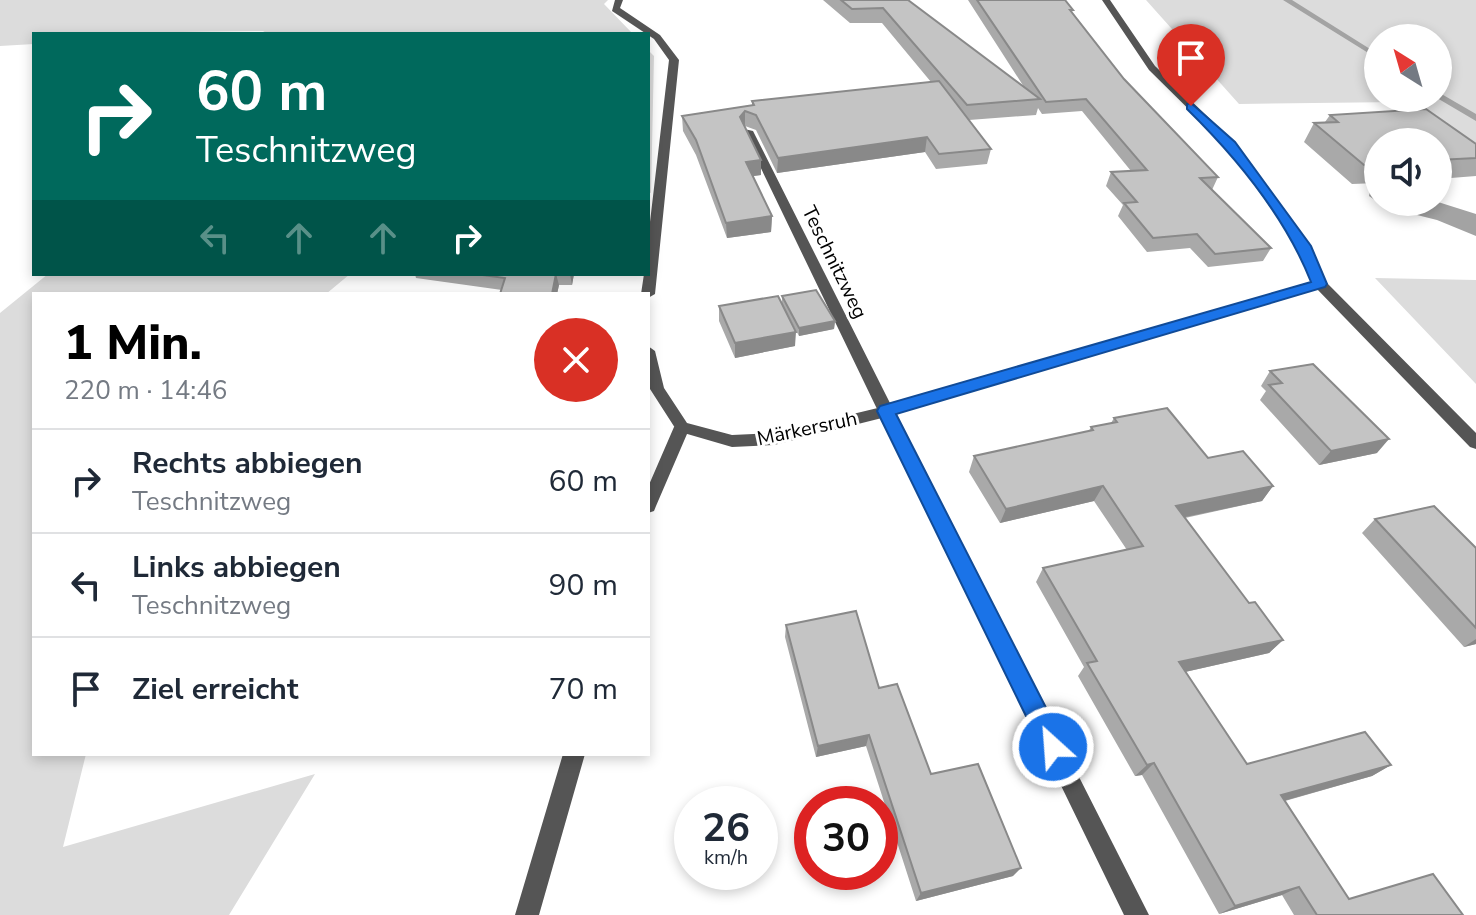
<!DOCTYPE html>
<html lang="de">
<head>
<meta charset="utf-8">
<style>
	:root { --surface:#fff; --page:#f2f2f3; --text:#1f2937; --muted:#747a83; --line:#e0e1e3; --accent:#000 }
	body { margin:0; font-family:"Nunito Sans",sans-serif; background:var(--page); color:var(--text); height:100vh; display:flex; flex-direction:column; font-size:30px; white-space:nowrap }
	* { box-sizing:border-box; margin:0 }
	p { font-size:26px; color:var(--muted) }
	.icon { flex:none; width:44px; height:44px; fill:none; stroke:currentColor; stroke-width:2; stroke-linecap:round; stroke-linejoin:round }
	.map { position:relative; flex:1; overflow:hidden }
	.side { position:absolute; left:32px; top:292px; width:618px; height:464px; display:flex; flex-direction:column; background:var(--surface); border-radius:0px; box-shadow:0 4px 12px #0003 }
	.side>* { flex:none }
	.guide { position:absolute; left:32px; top:32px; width:618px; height:244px; border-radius:0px; box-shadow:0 4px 12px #0003; background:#00695c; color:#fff; overflow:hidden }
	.needle { width:52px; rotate:323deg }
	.tools { position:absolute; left:1364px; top:24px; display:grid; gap:16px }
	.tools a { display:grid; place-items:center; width:88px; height:88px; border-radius:50%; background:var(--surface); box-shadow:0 4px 12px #0003; font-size:40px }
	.speed { position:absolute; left:674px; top:786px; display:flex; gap:16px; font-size:40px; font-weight:700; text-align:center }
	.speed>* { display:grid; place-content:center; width:104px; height:104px; border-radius:50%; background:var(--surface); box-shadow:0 4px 12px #0003; line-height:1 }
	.speed small { font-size:20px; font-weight:400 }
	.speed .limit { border:12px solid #d22; background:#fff; color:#111 }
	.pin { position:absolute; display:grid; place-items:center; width:68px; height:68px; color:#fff; margin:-82px -34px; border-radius:50% 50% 50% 0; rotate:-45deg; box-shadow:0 0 8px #0007 }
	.pin .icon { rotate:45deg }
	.me { position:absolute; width:88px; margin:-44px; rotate:334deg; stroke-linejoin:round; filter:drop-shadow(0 0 6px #0008) }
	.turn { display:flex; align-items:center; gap:28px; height:168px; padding:0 32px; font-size:36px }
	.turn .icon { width:104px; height:104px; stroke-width:2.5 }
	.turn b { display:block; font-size:56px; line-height:68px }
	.lanes { display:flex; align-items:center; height:76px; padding:0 32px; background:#0003; justify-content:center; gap:40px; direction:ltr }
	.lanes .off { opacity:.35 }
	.round { display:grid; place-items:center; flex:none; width:84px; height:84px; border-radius:42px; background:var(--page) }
	.headline { display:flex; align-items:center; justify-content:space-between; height:136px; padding:0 32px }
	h1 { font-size:48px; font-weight:800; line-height:60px; color:var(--accent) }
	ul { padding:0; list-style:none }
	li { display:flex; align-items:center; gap:24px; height:104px; padding:0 32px; border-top:2px solid var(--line) }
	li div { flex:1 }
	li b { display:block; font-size:30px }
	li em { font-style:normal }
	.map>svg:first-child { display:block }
	.green { fill:#dcdcdc; fill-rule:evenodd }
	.water { fill:#a3a3a3 }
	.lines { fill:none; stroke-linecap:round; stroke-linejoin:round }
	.stream { fill:#a3a3a3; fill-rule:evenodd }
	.service { fill:#555; fill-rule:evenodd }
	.minor { fill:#555; fill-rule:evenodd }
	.wall { fill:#a9a9a9 }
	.shaded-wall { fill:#898989 }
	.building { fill:#c4c4c4; stroke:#898989; stroke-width:2 }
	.route { fill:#1a73e8; stroke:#114b97; stroke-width:2 }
	.labels { text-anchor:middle; stroke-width:6; stroke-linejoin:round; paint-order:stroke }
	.street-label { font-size:20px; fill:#000; stroke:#fff }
</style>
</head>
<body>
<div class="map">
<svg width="1476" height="915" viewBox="0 0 1476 915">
	<rect width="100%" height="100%" fill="#fff"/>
	<path class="green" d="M0,0h608l-4,4 29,30h-365l-5,-3 -229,3v10l-34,2z
		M1146,0h330v165l-76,-63 -161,2zM1378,38h60v60h-60z
		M648,50l6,6 -3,137 -3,-1z
		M48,274h302l-24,20h-292v460h52l-23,93 252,-73 -86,141h-229v-602z
		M1375,278l101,2v104z"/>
	<path class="water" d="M1370,191h8v11h60l38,12v22l-39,-16 -52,-13 -16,-11z"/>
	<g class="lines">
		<path class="stream" d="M1283,0h9l86,54v5z
			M1438,92l38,22v7l-39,-23z"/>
		<path class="service" d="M744,129l9,2 141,280 -3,4h-10l-3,-4 -135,-280z
			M1320,280l5,1 151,152v16l-6,-2 -155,-160v-6z
			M682,421l8,6 -34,79 -2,5 -6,2v-26l26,-60z
			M563,754h22l-46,161h-24z"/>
		<path class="minor" d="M615,0h8l-3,8 40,27 19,25 -24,234 -7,4v-4h-7l3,-20h4v-35l21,-179 -15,-21 -42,-28z
			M1102,0h8l45,66 80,77 75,103 17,38 -2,3 -430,127 254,501h-25l-242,-497 -108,27 -42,2 -55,-16 -27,-42 -2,-43 7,5 9,37 23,35 45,12 42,-2 112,-27 427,-124 -15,-36 -71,-99 -78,-77z"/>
	</g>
	<path class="wall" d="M823,0h85l116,87 -56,-87h97l8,10 -1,2 52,67 94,98 -6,13 59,58 -8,13 -55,6 -18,-19 -43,4 -29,-36 5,-11 -17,-19 5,-14 20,-1 -49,-60 -40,3 -4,-6 -2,7 -67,5 22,29 -4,15 -51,5 -11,-17 -148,21 -21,-43 -11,-4 16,49 -8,1 19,40 -1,16 -44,6 -31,-83 -13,-24 -1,-15 70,-11v-4l179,-19 -49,-59h-32z
		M1330,115l146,29v32l-38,3v-37h-60v41l-26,1 -48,-42 10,-19 11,-1z
		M415,274h159l-2,11h-13l-2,9h-57l2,-4 -86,-12z
		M782,296l53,25 -1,8 -35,7 -15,-28 11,38 -60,12 -16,-37v-15l63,-2z
		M1270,371l107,82 -58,12 -59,-65 6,-9 -5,-5z
		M1114,418l159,68 -11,15 -77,17 64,85 34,37 -14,13 -84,19 62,92 144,1 -19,11 -87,25 64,98 114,16h-169l-12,-20 -63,19 -77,-139 -7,1 -57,-100 6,-9 -48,-85 7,-14 84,-18 -33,-49 -94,22 -31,-51 5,-16 115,-25 2,-4 20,-4z
		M1375,519l101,29v96l-12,3 -102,-114z
		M786,625l93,63 52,86 82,102 -97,25 -50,-155 -50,11 -31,-120z"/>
	<path class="shaded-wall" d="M745,111v15l-5,-9z
		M927,137l-2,15 -148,21 1,-15z
		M761,160v15l-15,2v-15z
		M772,216l-1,16 -44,6 -1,-15z
		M556,274l3,11 -2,9h-5z
		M570,274h4l-2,11z
		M835,321l-1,8 -35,7v-8z
		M796,332l-1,14 -60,12v-15z
		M1389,439l-12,14 -58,12 12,-14z
		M1103,486l-9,15 -94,22 6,-14z
		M1273,486l-11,15 -96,20 10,-15z
		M1476,639v5l-12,3z
		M1283,640l-14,13 -102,23 12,-14z
		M869,735l-3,11 -50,11 2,-11z
		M1154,763l-12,12 -7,1 12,-11z
		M1391,765l-19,11 -106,30 15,-11z
		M1021,868l-8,8 -97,25 5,-8z
		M1299,887l-17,8 -63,19 16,-8z"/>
	<path class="building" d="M841,0h67l132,99 -73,6 -84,-97 -31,1z
		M977,0h88l8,10h-3l54,69 94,98 -18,1 71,70 -56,6 -18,-20 -44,4 -29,-35 13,-1 -26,-30 36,-2 -61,-71 -40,3z
		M939,81l52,68 -52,5 -12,-17 -149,21 -22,-43 -11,-4 -5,6 21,43 -15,2 26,54 -46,7 -30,-83 -14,-24 72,-11 -2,-4z
		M1426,109l50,35v14l-38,2v-18h-60v22l-14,1 -50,-42 24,-1 -8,-7z
		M475,274h81l-4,20h-52l5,-16z
		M816,290l19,31 -36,7 -17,-32z
		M778,296l18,36 -61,11 -16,-37z
		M1313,364l76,75 -58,12 -62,-66 13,-2 -12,-12z
		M1167,408l41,50 35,-7 30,35 -97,20 73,97 6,-1 28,38 -104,22 68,102 118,-32 26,33 -110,30 68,104 84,-25 30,41h-146l-18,-28 -64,19 -81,-143 -7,2 -60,-102 10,-2 -54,-93 100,-22 -40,-60 -97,23 -32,-53 119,-26 -2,-3 26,-5 -3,-4z
		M1434,506l42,42v80l-101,-109z
		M856,611l23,77 18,-4 34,90 47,-10 43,104 -100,25 -52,-158 -51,11 -32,-121z"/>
	<path class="route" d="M1191,103l44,39 76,104 16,38 -2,3 -429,127 166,325 3,8 -3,8 -9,4 -8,-4 -168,-344 3,-5 431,-124c-26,-66 -74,-124 -124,-173v-5z"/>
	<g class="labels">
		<g class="street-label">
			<text transform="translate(835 262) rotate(64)" y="7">Teschnitzweg</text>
			<text transform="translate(807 428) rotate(-12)" y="7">Märkersruh</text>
		</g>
	</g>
</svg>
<div class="tools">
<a><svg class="needle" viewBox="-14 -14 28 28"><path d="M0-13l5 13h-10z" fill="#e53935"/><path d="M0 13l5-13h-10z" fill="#747a83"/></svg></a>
<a><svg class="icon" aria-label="sound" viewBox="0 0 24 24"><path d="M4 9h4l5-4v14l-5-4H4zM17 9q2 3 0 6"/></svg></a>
</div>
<div class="speed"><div>26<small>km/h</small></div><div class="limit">30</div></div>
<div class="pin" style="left:1191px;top:106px;background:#d93025"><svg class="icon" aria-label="arrive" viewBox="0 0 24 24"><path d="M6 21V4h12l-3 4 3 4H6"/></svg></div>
<svg class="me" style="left:1053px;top:747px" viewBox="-20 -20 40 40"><circle r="17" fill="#1a73e8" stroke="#fff" stroke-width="3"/><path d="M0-11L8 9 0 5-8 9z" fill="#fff"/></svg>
<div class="guide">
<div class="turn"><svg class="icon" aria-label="right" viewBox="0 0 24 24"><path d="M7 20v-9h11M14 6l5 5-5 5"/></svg><div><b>60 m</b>Teschnitzweg</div></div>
<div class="lanes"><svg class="icon off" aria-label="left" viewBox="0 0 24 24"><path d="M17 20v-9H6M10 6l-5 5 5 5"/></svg><svg class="icon off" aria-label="ahead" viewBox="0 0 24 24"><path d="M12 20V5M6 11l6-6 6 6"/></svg><svg class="icon off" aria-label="ahead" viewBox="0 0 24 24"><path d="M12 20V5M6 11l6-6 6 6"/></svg><svg class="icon" aria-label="right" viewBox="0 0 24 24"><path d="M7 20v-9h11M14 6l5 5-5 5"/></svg></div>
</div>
<section class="side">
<div class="headline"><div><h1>1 Min.</h1><p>220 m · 14:46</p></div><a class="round" style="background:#d93025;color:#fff"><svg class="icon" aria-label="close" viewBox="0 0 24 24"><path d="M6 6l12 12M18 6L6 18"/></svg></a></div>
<ul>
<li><svg class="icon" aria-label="right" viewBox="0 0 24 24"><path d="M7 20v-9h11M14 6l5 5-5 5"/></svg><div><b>Rechts abbiegen</b><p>Teschnitzweg</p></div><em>60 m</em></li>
<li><svg class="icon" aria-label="left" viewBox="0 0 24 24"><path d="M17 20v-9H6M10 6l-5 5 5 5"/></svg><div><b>Links abbiegen</b><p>Teschnitzweg</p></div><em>90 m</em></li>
<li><svg class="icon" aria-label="arrive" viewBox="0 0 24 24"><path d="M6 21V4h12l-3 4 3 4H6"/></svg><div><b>Ziel erreicht</b></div><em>70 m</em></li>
</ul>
</section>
</div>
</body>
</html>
